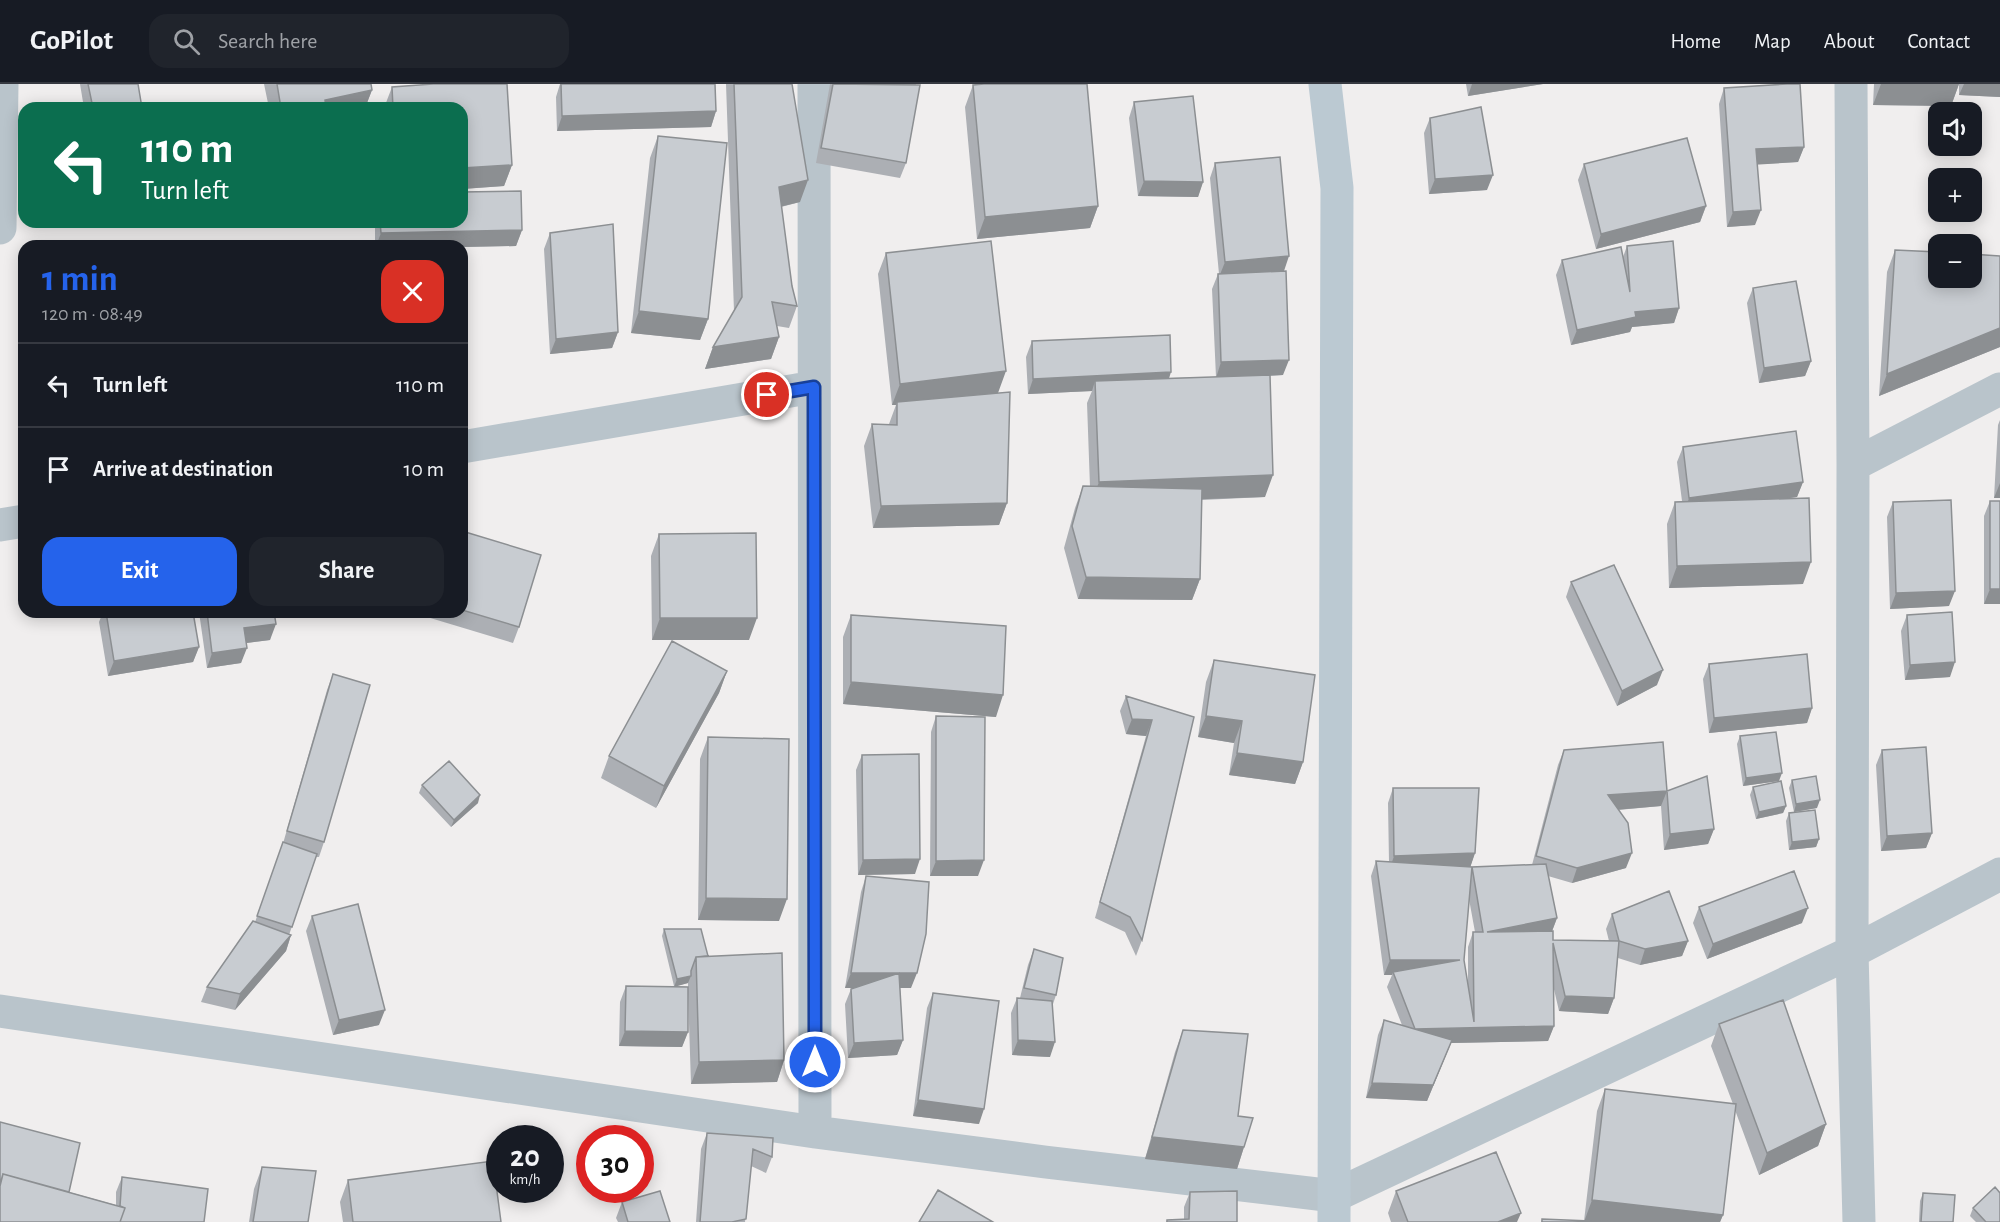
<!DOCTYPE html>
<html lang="en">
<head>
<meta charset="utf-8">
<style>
	:root { --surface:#171b24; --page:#20242c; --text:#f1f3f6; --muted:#9ea1a6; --line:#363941; --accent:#2563eb }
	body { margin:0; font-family:"Alegreya Sans",sans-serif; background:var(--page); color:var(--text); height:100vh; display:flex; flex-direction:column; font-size:22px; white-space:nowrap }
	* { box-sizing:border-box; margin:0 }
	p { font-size:20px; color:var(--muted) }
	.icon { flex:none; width:33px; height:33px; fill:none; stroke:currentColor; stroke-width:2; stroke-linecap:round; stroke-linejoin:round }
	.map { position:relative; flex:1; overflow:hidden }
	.details { position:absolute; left:18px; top:156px; width:450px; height:378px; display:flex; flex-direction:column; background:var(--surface); border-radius:18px; box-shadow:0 3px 15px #0003 }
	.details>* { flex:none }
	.hud { position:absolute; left:18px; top:18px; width:450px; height:126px; border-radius:18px; box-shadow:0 3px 15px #0003; background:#0b6e4f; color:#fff; overflow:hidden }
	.fabs { position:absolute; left:1928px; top:18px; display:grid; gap:12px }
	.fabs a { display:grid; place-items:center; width:54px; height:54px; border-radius:12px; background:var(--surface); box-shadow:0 3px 15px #0003; font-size:30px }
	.speed { position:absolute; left:486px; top:1041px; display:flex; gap:12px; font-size:30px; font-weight:700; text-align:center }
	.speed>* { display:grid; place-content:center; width:78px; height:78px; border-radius:50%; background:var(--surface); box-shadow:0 3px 15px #0003; line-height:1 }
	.speed small { font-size:15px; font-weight:400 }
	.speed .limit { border:9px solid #d22; background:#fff; color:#111 }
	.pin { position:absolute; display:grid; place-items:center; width:51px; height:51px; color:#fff; margin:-26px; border:3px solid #fff; border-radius:50%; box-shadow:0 2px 6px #0007 }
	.me { position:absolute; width:66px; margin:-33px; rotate:0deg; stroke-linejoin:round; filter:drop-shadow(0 0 4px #0008) }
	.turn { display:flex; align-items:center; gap:21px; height:126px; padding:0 24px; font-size:27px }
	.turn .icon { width:78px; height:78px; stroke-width:2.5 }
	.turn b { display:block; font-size:42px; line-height:51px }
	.round { display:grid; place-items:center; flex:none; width:63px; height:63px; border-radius:18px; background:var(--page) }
	.overview { display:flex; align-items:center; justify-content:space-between; height:102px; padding:0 24px }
	h1 { font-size:36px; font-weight:700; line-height:45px; color:var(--accent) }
	.button { display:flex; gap:12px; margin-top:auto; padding:12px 24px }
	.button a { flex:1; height:69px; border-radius:18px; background:var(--accent); color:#fff; font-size:24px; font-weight:700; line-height:69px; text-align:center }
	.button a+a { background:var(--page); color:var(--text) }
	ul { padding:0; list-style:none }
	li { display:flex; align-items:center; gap:18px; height:84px; padding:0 24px; border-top:2px solid var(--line) }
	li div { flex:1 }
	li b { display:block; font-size:22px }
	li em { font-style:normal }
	header { display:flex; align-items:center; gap:36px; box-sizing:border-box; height:84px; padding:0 30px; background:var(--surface); border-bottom:2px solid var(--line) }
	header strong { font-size:28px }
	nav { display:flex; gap:33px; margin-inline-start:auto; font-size:21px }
	.search { width:420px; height:54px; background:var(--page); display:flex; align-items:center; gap:15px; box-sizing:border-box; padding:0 21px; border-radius:18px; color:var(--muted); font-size:22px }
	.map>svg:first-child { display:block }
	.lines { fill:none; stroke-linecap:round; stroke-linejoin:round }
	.street { stroke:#b9c4cb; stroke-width:33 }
	.secondary { stroke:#bbc9d2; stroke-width:33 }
	.wall { fill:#acafb4; fill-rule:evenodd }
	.shaded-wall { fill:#8c8f92 }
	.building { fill:#c8ccd1; stroke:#8c8f92; stroke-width:1.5 }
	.route-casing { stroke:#184099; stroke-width:15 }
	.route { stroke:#2563eb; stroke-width:10 }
</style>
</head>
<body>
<header>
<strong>GoPilot</strong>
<div class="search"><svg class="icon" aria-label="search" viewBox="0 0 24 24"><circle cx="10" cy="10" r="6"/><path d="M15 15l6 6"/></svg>Search here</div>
<nav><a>Home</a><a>Map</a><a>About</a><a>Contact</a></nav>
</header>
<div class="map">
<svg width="2000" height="1138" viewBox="0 0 2000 1138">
	<rect width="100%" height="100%" fill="#f0eeee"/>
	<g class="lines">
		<path class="street" d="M814,0l1,1048
			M1851,0l2,381 -1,487 7,270
			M0,144l2,-144
			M462,363l352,-60
			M1853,381l147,-76
			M0,441l24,-4
			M0,927l815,121 230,30 289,34 518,-244 148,-78"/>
		<path class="secondary" d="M1325,0l12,104 -3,1034"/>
	</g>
	<path class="wall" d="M80,0h58l4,24h-58z
		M264,0h107l1,6 -7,18h-96z
		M433,0h74l5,81 -8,21 -42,3v-81h-78l8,-21z
		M560,0h155l1,27 -5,16 -154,4 -1,-34z
		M726,0h66l8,118 -19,5 11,79 5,20 -8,22 -12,-2 2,11 -8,22 -66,10 8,-22 21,-36z
		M830,0h86l-10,79 -6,15 -84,-15z
		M1466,0h77l-75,12z
		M1874,0h85l-8,22 -78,-1z
		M1959,0h41v13l-41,-2z
		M973,1l125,121 -8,22 -113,11 -12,-132z
		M1724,4l80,59 -6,15 -41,2 -2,61 -28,2 -8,-123z
		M1134,18l69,80 -5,15 -60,-1 -9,-78z
		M1430,34l57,72 -58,4 -5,-61z
		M658,52l50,183 -8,21 -69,-7 19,-175z
		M1215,79l69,108 -1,104 -13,1 -5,121 -63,3 -2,79 -8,21 -114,-1 -14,-51 11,-40 8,-22 7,1 -3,-84 5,-12 -64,3 -2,-37 6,-16 137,37 47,-1 -4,-88 6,-15h1l-9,-96z
		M1584,80l122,42 -6,16 -104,27 -18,-69z
		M375,138h87l60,8 -6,16 -54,1v-1h-87z
		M550,149l68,99 -6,16 -62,6 -6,-105z
		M1627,162l52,62 -5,15 -42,4 -2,5 -59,13 -15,-70 6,-15 61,-3z
		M1895,166l105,6v91l-121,49 8,-124z
		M886,169l112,140 9,110 -8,22 -126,3 -9,-82 8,-22h17l7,-19h-4l-14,-131z
		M1753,204l58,73 -6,15 -46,7 -12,-80z
		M2000,336v78h-6l4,-73z
		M1683,363l120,35 -6,15 -7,1 13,86 -134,4 -2,-64 8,-22 7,-1 -5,-39z
		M1990,417h10v103h-16v-88z
		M1893,418l56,104 -59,3 -3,-92z
		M462,447l57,96 -6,16 -86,-26 1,-5h34z
		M659,450l90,106h-97l-1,-84z
		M1571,498l86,103 -40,21 -51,-109z
		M103,528h90l6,35 -6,15 -85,14 -9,-54z
		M199,528h75l-4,28 -24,3 -5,20 -34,5z
		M851,531l145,102 -153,-13v-67z
		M1907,531l43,62 -45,3 -4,-49z
		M1214,576l89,102 -8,22 -66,-9 5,-32 -36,-6 8,-55z
		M1709,580l103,44 -5,15 -98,10 -6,-54z
		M727,587l-8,22 -63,115 -55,-30 8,-22z
		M333,590l-9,168 -5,15h-3l-27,78h2l-5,16 -51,59 -34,-8 6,-15 48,-65 27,-75 45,-157z
		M1126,612l68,21 -52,223 -6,16 -11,-24 -30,-14 51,-182 -20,-2 -6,-23z
		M936,632l42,160h-48l1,-144z
		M1740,652l39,45 -36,5 -6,-42z
		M708,653l71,184 -81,-1 2,-161z
		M1564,666l103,41 47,38 -6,15 -44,6 -3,-44 -43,4 8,58 -54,15 -24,-7 9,42 -5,13 1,9 56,1 -3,-12 6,-15 76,27 -6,15 -42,9 -22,-7 -4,40 -6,16 -49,-3 -6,-26 1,41 -6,15 -97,2 -24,58 -61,-3 12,-63 6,-15 18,5 -15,-38 5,-12h-8l-13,-99 5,-15 13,1 -1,-59 5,-15 82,65 -5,14 62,-2 26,-100zM1469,815l6,33h-2l-5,15v38l-4,-25z
		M1882,666l50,83 -6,15 -45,3 -5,-86z
		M862,671l53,119 -57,1 -2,-105z
		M1792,696l25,28 -23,4 -5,-24z
		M422,701l56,18 -27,24 -32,-34z
		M1753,703l33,19 -3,7 -27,6 -6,-24z
		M1789,729l30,26 -3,8 -27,3 -3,-29z
		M866,792l45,112h-11l3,52 -6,15 -49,3 -3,-54 6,-15 3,-1h-9l16,-96z
		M1699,823l103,16 -95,36 -14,-36z
		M312,832l67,109 -46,10 -27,-104z
		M664,845l44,27 76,104 -7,22 -86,2 -3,-91v39l-6,15 -63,-1 1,-44 6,-16h48l-12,-50zM688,899v4l-12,-1z
		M1034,865l22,46 -4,12 -2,50 -38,-2 -1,-42 6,-15h3l8,-33z
		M933,909l46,131 -66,-8 14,-108z
		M1719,940l107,100 -8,22 -59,29 -24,-65 -12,105 -3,7h-179l1,-3 42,2 13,-110 8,-22 128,15 -22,-58z
		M1183,946l61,117 -7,22 -92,-10 30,-107z
		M0,1038l69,70 47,13v-13l6,-15 82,45h-204z
		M707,1049l66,5 -1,19 -6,16 -15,-7 -6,56h-49l5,-73z
		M262,1083l46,55h-59l5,-33z
		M348,1096l153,42h-158l-3,-20z
		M1396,1107l121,31h-126l-3,-9z
		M1190,1108l47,30h-71l1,-2 17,-1v-12z
		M1923,1109l30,29h-34l1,-21z
		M622,1118l48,20h-52l-2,-4z
		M1973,1124l27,14h-24l-6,-6z"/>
	<path class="shaded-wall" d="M1472,0h71l-75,12z
		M1881,0h78l-8,22 -78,-1z
		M1964,0h36v13l-41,-2z
		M372,6l-7,18h-43l3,-8z
		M716,27l-5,16 -154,4 5,-15z
		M1804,63l-6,15 -47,3 5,-16z
		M512,81l-8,21 -42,3v-21z
		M1493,91l-6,15 -58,4 6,-15z
		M808,96l-8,22 -29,7 8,-22z
		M1144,97l59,1 -5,15 -60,-1z
		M1098,122l-8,22 -113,11 8,-22z
		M1706,122l-6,16 -104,27 5,-15z
		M1761,126l-6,15 -28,2 6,-15z
		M522,146l-6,16 -54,1v-1h-86l5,-13z
		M1289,172l-5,15 -65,6 6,-15z
		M1679,224l-5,15 -42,4 -2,5 -59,13 6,-15 58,-18z
		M639,227l69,8 -8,21 -69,-7z
		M2000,244v19l-121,49 8,-22z
		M618,248l-6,16 -62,6 6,-15z
		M779,253l-8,22 -66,10 8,-22z
		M1289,276l-6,15 -67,3 5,-16z
		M1811,277l-6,15 -46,7 5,-15z
		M1006,287l-8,22 -101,9 -1,3h-4l8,-21z
		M1171,288l-5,16 -71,-7 -3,10 -64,3 5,-15z
		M1273,391l-8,22 -174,6 8,-21z
		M1803,398l-6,15 -113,17 5,-16z
		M2000,399v15h-6z
		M1007,419l-8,22 -126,3 8,-22z
		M1811,478l-8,22 -134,4 8,-22z
		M1086,493l114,2 -8,21 -114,-1z
		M1990,505h10v15h-16z
		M1955,507l-6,15 -59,3 6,-16z
		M660,534h97l-8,22h-97z
		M276,540l-6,16 -31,4 5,-16z
		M199,563l-6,15 -85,14 6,-15z
		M247,564l-6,15 -34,5 5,-15z
		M1955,578l-5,15 -45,3 5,-15z
		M1663,586l-6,15 -40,21 5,-15z
		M727,587l-8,22 -63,115 8,-22z
		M851,598l152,13 -7,22 -153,-13z
		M1812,624l-5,15 -98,10 5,-15z
		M1206,632l36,5 -8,22 -36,-6z
		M1132,635l20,1 -6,16 -20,-2z
		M1237,669l66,9 -8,22 -66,-9z
		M1782,689l-3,8 -36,5 3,-8z
		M1667,707l-6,15 -58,5 5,-16z
		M480,711l-2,8 -27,24 3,-7z
		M1820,716l-3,8 -23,4 2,-8z
		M1786,722l-3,7 -27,6 3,-7z
		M1714,745l-6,15 -44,6 6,-16z
		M1932,749l-6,15 -45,3 6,-15z
		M1819,755l-3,8 -27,3 3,-8z
		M1475,769l-5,15 -81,3 5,-15z
		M1632,769l-6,15 -54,15 5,-15z
		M920,775l-5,15 -57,1 5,-15z
		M984,776l-6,16h-48l6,-15z
		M706,814l81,1 -8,22 -81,-1z
		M1808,824l-6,15 -95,36 6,-15z
		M1557,834l-6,16 -64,-2z
		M291,851l-5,16 -51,59 5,-16z
		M1688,857l-6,15 -42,9 5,-16z
		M1390,876h70l-67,12 -1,3h-8z
		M851,889h66l-6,15h-66z
		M691,892l-3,7 -14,4 3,-8z
		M1565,912l49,2 -6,16 -49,-3z
		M385,926l-6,15 -46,10 6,-15z
		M1554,942l-6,15 -97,2 -24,58 -61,-3 6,-15 43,-54z
		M625,947l63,1 -6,15 -63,-1z
		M903,956l-6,15 -49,3 6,-15z
		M1018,956l37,2 -5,15 -38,-2z
		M784,976l-7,22 -86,2 8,-22z
		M918,1016l66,9 -5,15 -66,-8z
		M1826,1040l-8,22 -59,29 8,-22z
		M1152,1053l92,10 -7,22 -92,-10z
		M1592,1116l131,15 -3,7h-136z
		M1521,1129l-4,9h-19z"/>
	<path class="building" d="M88,0h50l4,24h-49z
		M277,0h94l1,6 -47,10 1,8h-45z
		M433,0h74l5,81 -50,3v-60h-69l-1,-21z
		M561,0h154l1,27 -154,5z
		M734,0h58l16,96 -29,7 13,99 5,20 -25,-4 7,35 -66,10 29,-50z
		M833,0l87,1 -14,78 -85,-15z
		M984,0h103l11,122 -113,11 -12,-132z
		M1787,0h13l4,63 -48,2 5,61 -28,2 -9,-124z
		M1193,12l10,86 -59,-1 -10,-79z
		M1481,23l12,68 -58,4 -5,-61z
		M658,52l69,7 -19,176 -69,-8z
		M1687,54l19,68 -105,28 -17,-70z
		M1280,73l9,99 -64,6 -10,-99z
		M521,107l1,39 -141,3 -1,-11h82v-30z
		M613,140l5,108 -62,7 -6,-106z
		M991,157l15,130 -106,13 -14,-131z
		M1673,157l6,67 -44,4 1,5 -59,13 -15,-70 59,-13 9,45 -3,-46z
		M1895,166l43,2v26h33v-24l29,2v72l-113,46z
		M1286,187l3,89 -68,2 -3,-88z
		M1796,197l15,80 -47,7 -11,-80z
		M1170,251l1,37 -138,7 -1,-38z
		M1270,291l3,100 -174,7 -4,-101z
		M1010,308l-3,111 -126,3 -9,-82 25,1v-23z
		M1796,347l7,51 -114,16 -6,-51z
		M1083,402l119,3 -2,90 -114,-2 -14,-51z
		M1809,414l2,64 -134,4 -2,-64z
		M1951,416l4,91 -59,2 -3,-91z
		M1990,417h10v88h-10z
		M462,447l79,24 -22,72 -57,-17z
		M756,449l1,85h-97l-1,-84z
		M1614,481l49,105 -41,21 -51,-109z
		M106,528h87l6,35 -85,14z
		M207,528h67l2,12 -32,4 3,20 -35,5z
		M1952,528l3,50 -45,3 -3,-50z
		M851,531l155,11 -3,69 -152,-13z
		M672,557l55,30 -63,115 -55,-30z
		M1807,570l5,54 -98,10 -5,-54z
		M1214,576l101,15 -12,87 -66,-9 5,-32 -36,-5z
		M333,590l37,11 -46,157 -37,-11z
		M1126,612l68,21 -52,223 -12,-23 -30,-15 52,-182 -20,-1z
		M936,632l49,1 -1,143 -48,1z
		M1776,648l6,41 -36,5 -6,-42z
		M708,653l81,2 -2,160 -81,-1z
		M1663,658l4,49 -59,4 20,28 4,30 -55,15 -41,-12 28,-106z
		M1926,663l6,86 -45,3 -5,-86z
		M919,670l1,105 -57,1 -1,-105z
		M449,677l31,34 -26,25 -32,-35z
		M1707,692l7,53 -44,5 -3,-43z
		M1816,692l4,24 -24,4 -4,-24z
		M1781,697l5,25 -27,6 -6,-25z
		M1393,704h86l-4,65 -81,3z
		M1815,726l4,29 -27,3 -3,-29z
		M283,758l34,12 -25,73 -35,-11z
		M1376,777l96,6 -8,93 10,62 -1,-90h10l-11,-65 74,-3 11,54 -70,14 66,-1v9l66,1 -5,57 -49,-2 -12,-53 1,83 -139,3 -22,-57 67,-12h-70z
		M1794,787l14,37 -95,36 -14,-37z
		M866,792l63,6 -3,52 -9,39h-66z
		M1669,807l19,50 -43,8 -26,-8 -7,-27z
		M358,820l27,106 -46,10 -27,-104z
		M253,837l38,14 -51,59 -33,-7z
		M664,845h37l7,27 -12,1 -5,14v5l-14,3z
		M1034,865l29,9 -7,37 -32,-7z
		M782,869l2,107 -85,2 -3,-105z
		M899,889l4,67 -49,3 -3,-54z
		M626,902l62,1v45l-63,-1z
		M933,909l66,8 -15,108 -66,-9z
		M1017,914l35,3 3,41 -37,-2z
		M1783,916l43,124 -59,29 -48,-129z
		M1384,936l68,20 -19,45 -61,-2z
		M1183,946l65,4 -10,82 15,2 -9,29 -92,-10z
		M1605,1005l131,15 -13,111 -131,-15z
		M0,1038l80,21 -11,49 -66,-18 -3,10z
		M707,1049l66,5 -1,19 -19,-8 -7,70 -14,3h-32z
		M1496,1068l25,61 -23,9h-90l-12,-31z
		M493,1077l8,61h-148l-5,-42z
		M262,1083l54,4 -8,51h-55z
		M3,1090l122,34 -5,14h-120v-36z
		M122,1093l86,12 -4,33h-84l5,-14 -5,-2z
		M1995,1103l5,6v29h-14l-13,-14z
		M938,1106l55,32h-74z
		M660,1107l10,31h-42l-6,-20z
		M1237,1107v31h-70v-2l22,-1 1,-27z
		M1923,1109l32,2 -2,27h-32z
		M1542,1135l73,3h-73z"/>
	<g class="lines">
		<g class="route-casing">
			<path id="route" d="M767,311l47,-8 1,675"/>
		</g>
		<use href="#route" class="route"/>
	</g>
</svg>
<div class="fabs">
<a><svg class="icon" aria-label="sound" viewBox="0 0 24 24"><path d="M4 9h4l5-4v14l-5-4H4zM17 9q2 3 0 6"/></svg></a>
<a>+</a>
<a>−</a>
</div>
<div class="speed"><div>20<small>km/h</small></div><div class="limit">30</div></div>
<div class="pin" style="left:767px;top:311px;background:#d93025"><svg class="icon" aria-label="arrive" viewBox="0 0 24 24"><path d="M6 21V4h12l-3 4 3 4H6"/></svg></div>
<svg class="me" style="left:815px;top:978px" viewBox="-20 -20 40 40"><circle r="17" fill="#2563eb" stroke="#fff" stroke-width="3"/><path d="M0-11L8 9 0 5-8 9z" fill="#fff"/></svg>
<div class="hud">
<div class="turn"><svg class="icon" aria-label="left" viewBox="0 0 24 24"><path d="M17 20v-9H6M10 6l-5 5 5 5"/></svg><div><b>110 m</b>Turn left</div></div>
</div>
<section class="details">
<div class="overview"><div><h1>1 min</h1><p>120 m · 08:49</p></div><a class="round" style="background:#d93025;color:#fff"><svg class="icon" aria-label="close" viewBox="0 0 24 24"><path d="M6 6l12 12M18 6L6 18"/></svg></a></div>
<ul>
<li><svg class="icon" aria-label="left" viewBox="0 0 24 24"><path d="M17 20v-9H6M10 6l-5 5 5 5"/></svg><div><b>Turn left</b></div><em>110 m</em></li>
<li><svg class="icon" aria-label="arrive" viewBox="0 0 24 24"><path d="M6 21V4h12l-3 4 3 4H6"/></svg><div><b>Arrive at destination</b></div><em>10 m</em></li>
</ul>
<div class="button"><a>Exit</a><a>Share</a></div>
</section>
</div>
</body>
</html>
